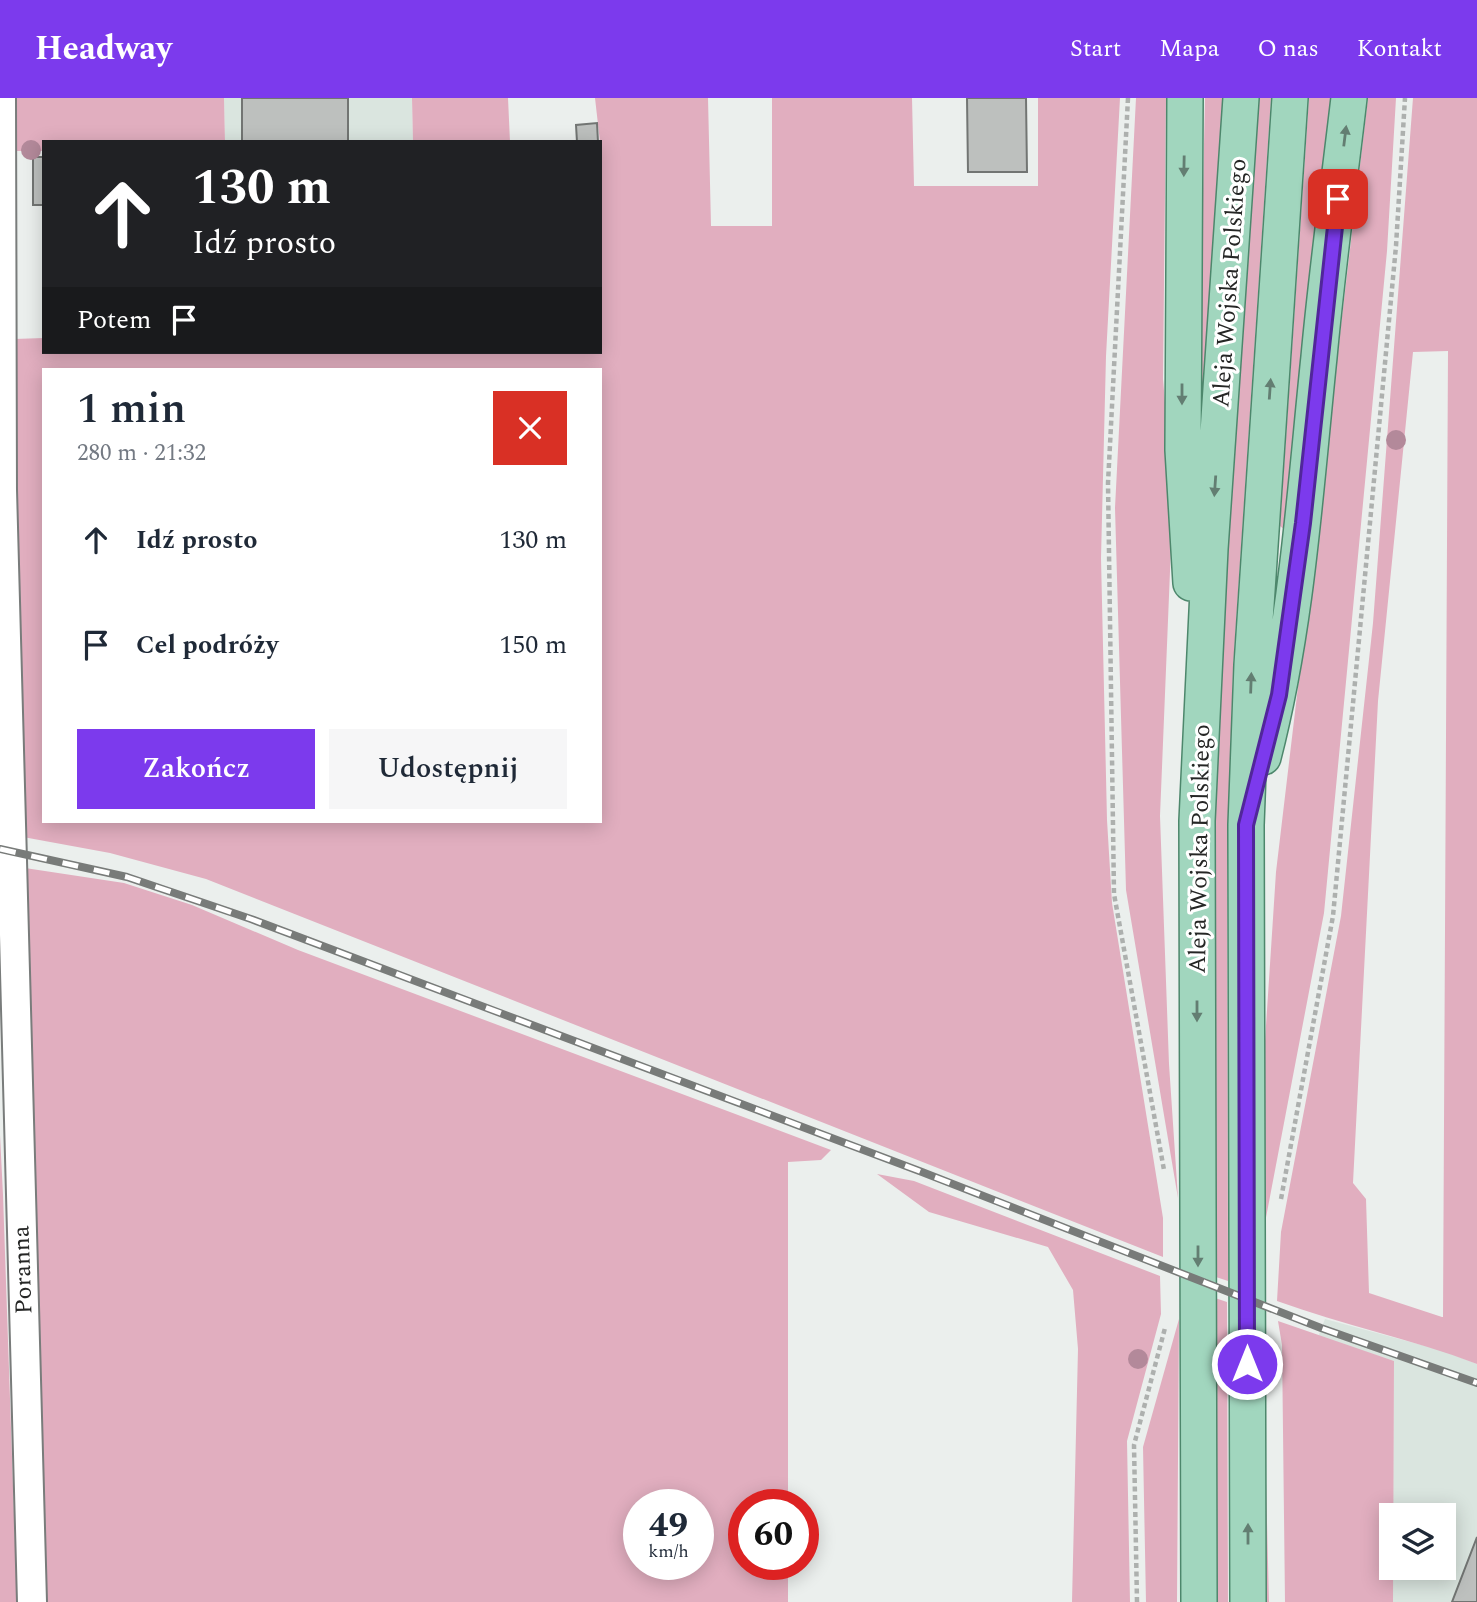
<!DOCTYPE html>
<html lang="pl">
<head>
<meta charset="utf-8">
<style>
	:root { --surface:#fff; --page:#f6f6f7; --text:#1f2937; --muted:#747a83; --accent:#7c3aed }
	body { margin:0; font-family:Spectral,serif; background:var(--page); color:var(--text); height:100vh; display:flex; flex-direction:column; font-size:26px; white-space:nowrap }
	* { box-sizing:border-box; margin:0 }
	p { font-size:23px; color:var(--muted) }
	.icon { flex:none; width:38px; height:38px; fill:none; stroke:currentColor; stroke-width:2; stroke-linecap:round; stroke-linejoin:round }
	.map { position:relative; flex:1; overflow:hidden }
	.sheet { position:absolute; left:42px; top:270px; width:560px; height:455px; display:flex; flex-direction:column; background:var(--surface); border-radius:0px; box-shadow:0 4px 18px #0003 }
	.sheet>* { flex:none }
	.banner { position:absolute; left:42px; top:42px; width:560px; height:214px; border-radius:0px; box-shadow:0 4px 18px #0003; background:#202124; color:#fff; overflow:hidden }
	.fabs { position:absolute; left:1379px; top:1405px; display:grid; gap:14px }
	.fabs a { display:grid; place-items:center; width:77px; height:77px; border-radius:0px; background:var(--surface); box-shadow:0 4px 18px #0003; font-size:35px }
	.speed { position:absolute; left:623px; top:1391px; display:flex; gap:14px; font-size:35px; font-weight:700; text-align:center }
	.speed>* { display:grid; place-content:center; width:91px; height:91px; border-radius:50%; background:var(--surface); box-shadow:0 4px 18px #0003; line-height:1 }
	.speed small { font-size:18px; font-weight:400 }
	.speed .limit { border:10px solid #d22; background:#fff; color:#111 }
	.pin { position:absolute; display:grid; place-items:center; width:60px; height:60px; color:#fff; margin:-30px; border-radius:14px; box-shadow:0 4px 10px #0006 }
	.me { position:absolute; width:77px; margin:-38px; rotate:0deg; stroke-linejoin:round; filter:drop-shadow(0 0 5px #0008) }
	.turn { display:flex; align-items:center; gap:24px; height:147px; padding:0 35px; font-size:32px }
	.turn .icon { width:91px; height:91px; stroke-width:2.5 }
	.turn b { display:block; font-size:49px; line-height:60px }
	.then { display:flex; align-items:center; height:66px; padding:0 35px; background:#0003; gap:14px; font-size:26px }
	.round { display:grid; place-items:center; flex:none; width:74px; height:74px; border-radius:0px; background:var(--page) }
	.overview { display:flex; align-items:center; justify-content:space-between; height:119px; padding:0 35px }
	h1 { font-size:42px; font-weight:600; line-height:52px }
	.cta { display:flex; gap:14px; margin-top:auto; padding:14px 35px }
	.cta a { flex:1; height:80px; border-radius:0px; background:var(--accent); color:#fff; font-size:28px; font-weight:600; line-height:80px; text-align:center }
	.cta a+a { background:var(--page); color:var(--text) }
	ul { padding:0; list-style:none }
	li { display:flex; align-items:center; gap:21px; height:105px; padding:0 35px }
	li div { flex:1 }
	li b { display:block; font-size:26px }
	li em { font-style:normal }
	header { display:flex; align-items:center; gap:42px; box-sizing:border-box; height:98px; padding:0 35px; background:var(--accent); color:#fff }
	header strong { font-size:33px }
	nav { display:flex; gap:38px; margin-inline-start:auto; font-size:24px }
	.map>svg:first-child { display:block }
	.built { fill:#dae5df }
	.green { fill:#e1aebf; fill-rule:evenodd }
	.building { fill:#bdc0be; stroke:#727573; stroke-width:2 }
	.lines { fill:none; stroke-linecap:round; stroke-linejoin:round }
	.tertiary-casing { stroke:#797c7b; stroke-width:32 }
	.primary-casing { stroke:#4d876c; stroke-width:38 }
	.path { stroke:#adb0ae; stroke-width:4.5; stroke-dasharray:5 3.5; stroke-linecap:butt }
	.tertiary { stroke:#fff; stroke-width:28 }
	.primary { stroke:#a1d6be; stroke-width:35 }
	.rail-casing { stroke:#787b79; stroke-width:8 }
	.rail { stroke:#fff; stroke-width:5; stroke-dasharray:16; stroke-linecap:butt }
	.tree { fill:#b3899a }
	.oneway { fill:#637e72 }
	.route-casing { stroke:#51269a; stroke-width:18 }
	.route { stroke:#7c3aed; stroke-width:12 }
	.labels { text-anchor:middle; stroke-width:6; stroke-linejoin:round; paint-order:stroke }
	.street-label { font-size:24px; fill:#252625; stroke:#fff }
</style>
</head>
<body>
<header>
<strong>Headway</strong>
<nav><a>Start</a><a>Mapa</a><a>O nas</a><a>Kontakt</a></nav>
</header>
<div class="map">
<svg width="1477" height="1504" viewBox="0 0 1477 1504">
	<rect width="100%" height="100%" fill="#ebefed"/>
	<path class="built" d="M224,0h188l1,44h-188z
		M1325,1221l119,32 33,13v238h-84v-34h51v-52l-51,-1 1,-154 -76,-24z"/>
	<path class="green" d="M13,0h211l1,44h-181v9h-31z
		M412,0h96l2,44h-97z
		M595,0h113l3,128h61v-128h140l2,88h124v-88h82l-14,258 -5,202 6,262 5,83 51,315v39l-957,-378 -96,-26 -87,-16 -8,-296 -1,-202 30,-1v14h556v-210zM44,271h556v452h-556z
		M1136,0h30l-3,281 10,119 -13,318 9,248 9,134 -52,-308 -11,-382z
		M1205,0h19l-27,372z
		M1257,0h14l-38,570 -6,198 1,415 -12,-4v-533z
		M1309,0h24l-47,433 -6,-5z
		M1368,0h28l-9,153 -63,662 -60,315 1,-187 11,-169z
		M1413,0h64v1266c-65,-25 -134,-39 -200,-63l4,-69 60,-316 32,-293zM1448,253l-5,966h-1l-73,-24 -3,-94 -13,-16 25,-482 35,-349z
		M25,770l99,15 68,22 106,45 533,200 -10,10 -33,2v343h-44v59l44,1v37h-742zM639,1407h59v59h-59z
		M0,1037l3,60 14,407h-17z
		M877,1076l37,7 246,95 1,38 -34,127 3,161h-58l6,-253 -5,-59 -25,-43 -119,-35z
		M1215,1200l12,4 1,300h-12z
		M1179,1221l-2,283h-31l-3,-155z
		M1278,1223l116,40 -1,241h-108l-3,-257z
		M1265,1344l4,160h-3z"/>
	<path class="building" d="M242,0h106v44h-106z
		M967,0h59l1,74h-59z
		M597,25l1,19h-21l-1,-17z
		M33,59h11v48h-11z
		M1477,1439v65h-25z"/>
	<g class="lines">
		<g class="tertiary-casing">
			<path id="tertiary" d="M1,0l1,392 30,1112"/>
		</g>
		<g class="primary-casing">
			<path id="primary" d="M1185,0l-2,352 8,133
				M1263,659c34,-131 42,-266 56,-400 8,-87 20,-173 30,-259
				M1199,1504l-2,-781 13,-272 31,-451
				M1248,1504l-2,-777 6,-160 38,-567"/>
		</g>
		<path class="path" d="M1128,0l-20,385 6,411 50,276
			M1281,1101l52,-283 63,-670 9,-148
			M1137,1504l-3,-157 31,-117"/>
		<use href="#tertiary" class="tertiary"/>
		<use href="#primary" class="primary"/>
		<g class="rail-casing">
			<path id="rail" d="M0,751l127,28 124,42 671,253 399,156 156,55"/>
		</g>
		<use href="#rail" class="rail"/>
	</g>
	<g class="tree">
		<circle cx="31" cy="52" r="10"/>
		<circle cx="1396" cy="342" r="10"/>
		<circle cx="1138" cy="1261" r="10"/>
	</g>
	<defs><path id="oneway-solid" d="M-6-.8H1V-3.2L6.5 0L1 3.2V.8H-6Z" transform="scale(1.75)"/></defs>
	<g class="oneway">
		<use href="#oneway-solid" transform="translate(1345 38) rotate(-83)"/>
		<use href="#oneway-solid" transform="translate(1184 68) rotate(91)"/>
		<use href="#oneway-solid" transform="translate(1270 291) rotate(-86)"/>
		<use href="#oneway-solid" transform="translate(1182 296) rotate(90)"/>
		<use href="#oneway-solid" transform="translate(1215 388) rotate(94)"/>
		<use href="#oneway-solid" transform="translate(1251 585) rotate(-88)"/>
		<use href="#oneway-solid" transform="translate(1197 913) rotate(90)"/>
		<use href="#oneway-solid" transform="translate(1198 1158) rotate(90)"/>
		<use href="#oneway-solid" transform="translate(1248 1436) rotate(-90)"/>
	</g>
	<g class="lines">
		<g class="route-casing">
			<path id="route" d="M1247,1266l-1,-539 33,-130 24,-172 35,-324"/>
		</g>
		<use href="#route" class="route"/>
	</g>
	<g class="labels">
		<g class="street-label">
			<text transform="translate(1229 185) rotate(-86)" y="8">Aleja Wojska Polskiego</text>
			<text transform="translate(1199 751) rotate(-89)" y="8">Aleja Wojska Polskiego</text>
			<text transform="translate(22 1172) rotate(-92)" y="8">Poranna</text>
		</g>
	</g>
</svg>
<div class="fabs">
<a><svg class="icon" aria-label="layers" viewBox="0 0 24 24"><path d="M12 4l9 5-9 5-9-5zM3 14l9 5 9-5"/></svg></a>
</div>
<div class="speed"><div>49<small>km/h</small></div><div class="limit">60</div></div>
<div class="pin" style="left:1338px;top:101px;background:#d93025"><svg class="icon" aria-label="arrive" viewBox="0 0 24 24"><path d="M6 21V4h12l-3 4 3 4H6"/></svg></div>
<svg class="me" style="left:1247px;top:1266px" viewBox="-20 -20 40 40"><circle r="17" fill="#7c3aed" stroke="#fff" stroke-width="3"/><path d="M0-11L8 9 0 5-8 9z" fill="#fff"/></svg>
<div class="banner">
<div class="turn"><svg class="icon" aria-label="ahead" viewBox="0 0 24 24"><path d="M12 20V5M6 11l6-6 6 6"/></svg><div><b>130 m</b>Idź prosto</div></div>
<div class="then">Potem<svg class="icon" aria-label="arrive" viewBox="0 0 24 24"><path d="M6 21V4h12l-3 4 3 4H6"/></svg></div>
</div>
<section class="sheet">
<div class="overview"><div><h1>1 min</h1><p>280 m · 21:32</p></div><a class="round" style="background:#d93025;color:#fff"><svg class="icon" aria-label="close" viewBox="0 0 24 24"><path d="M6 6l12 12M18 6L6 18"/></svg></a></div>
<ul>
<li><svg class="icon" aria-label="ahead" viewBox="0 0 24 24"><path d="M12 20V5M6 11l6-6 6 6"/></svg><div><b>Idź prosto</b></div><em>130 m</em></li>
<li><svg class="icon" aria-label="arrive" viewBox="0 0 24 24"><path d="M6 21V4h12l-3 4 3 4H6"/></svg><div><b>Cel podróży</b></div><em>150 m</em></li>
</ul>
<div class="cta"><a>Zakończ</a><a>Udostępnij</a></div>
</section>
</div>
</body>
</html>
